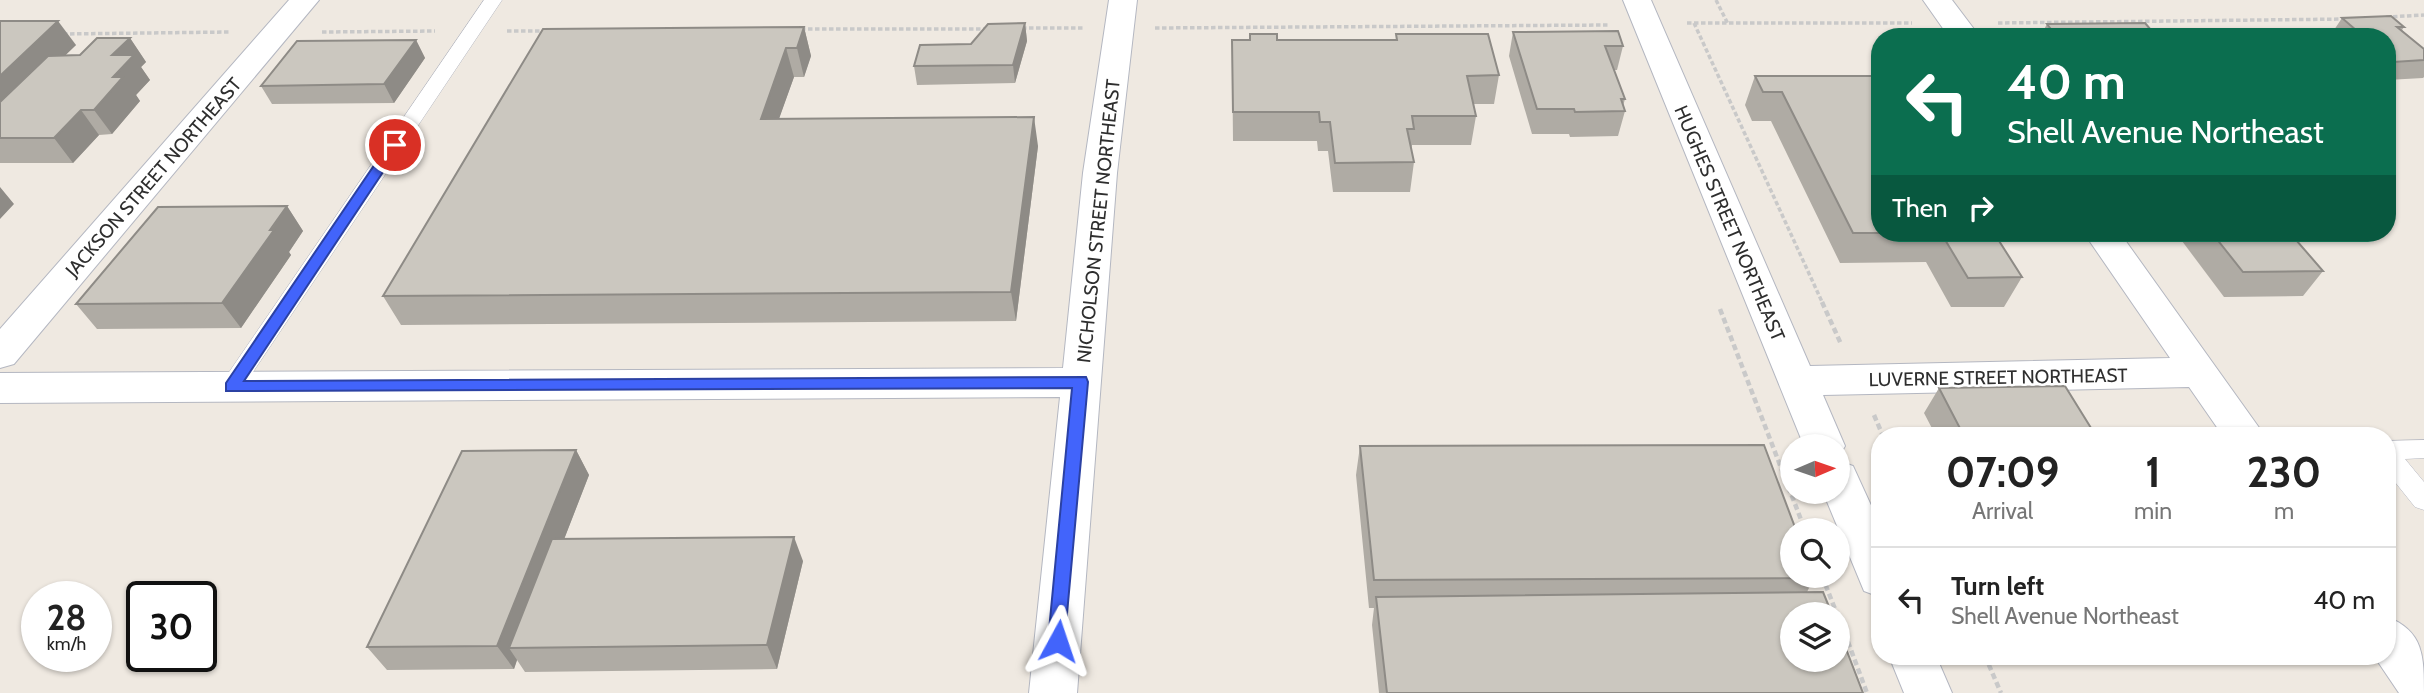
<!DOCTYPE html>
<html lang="en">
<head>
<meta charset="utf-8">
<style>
	:root { --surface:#fff; --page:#f6f6f6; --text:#222; --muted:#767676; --line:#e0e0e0 }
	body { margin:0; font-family:Cabin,sans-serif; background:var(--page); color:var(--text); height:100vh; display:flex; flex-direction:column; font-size:26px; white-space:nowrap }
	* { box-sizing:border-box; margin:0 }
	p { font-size:23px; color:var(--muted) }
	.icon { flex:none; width:38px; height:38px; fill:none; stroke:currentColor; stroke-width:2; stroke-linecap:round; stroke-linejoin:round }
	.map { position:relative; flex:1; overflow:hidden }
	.details { position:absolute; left:1871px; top:427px; width:525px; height:238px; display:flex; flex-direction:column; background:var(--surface); border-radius:28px; box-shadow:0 2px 5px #0004 }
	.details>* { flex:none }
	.hud { position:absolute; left:1871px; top:28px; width:525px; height:214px; border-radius:28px; box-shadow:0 2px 5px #0004; background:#0b6e4f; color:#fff; overflow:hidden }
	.needle { width:46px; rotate:88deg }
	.buttons { position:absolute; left:1780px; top:434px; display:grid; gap:14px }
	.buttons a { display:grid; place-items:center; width:70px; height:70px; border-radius:50%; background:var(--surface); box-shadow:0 2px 5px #0004; font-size:35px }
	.speed { position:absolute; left:21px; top:581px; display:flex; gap:14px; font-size:35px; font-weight:700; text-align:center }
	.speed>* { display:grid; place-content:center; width:91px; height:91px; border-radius:50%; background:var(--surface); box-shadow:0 2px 5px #0004; line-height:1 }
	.speed small { font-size:18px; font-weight:400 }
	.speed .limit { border:4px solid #111; border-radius:10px; background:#fff; color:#111 }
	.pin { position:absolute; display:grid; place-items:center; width:60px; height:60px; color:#fff; margin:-30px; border:4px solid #fff; border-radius:50%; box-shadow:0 2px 7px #0007 }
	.me { position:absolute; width:77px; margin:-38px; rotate:5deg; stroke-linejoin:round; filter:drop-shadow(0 0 5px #0008) }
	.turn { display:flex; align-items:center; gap:24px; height:147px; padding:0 21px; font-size:32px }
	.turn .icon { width:91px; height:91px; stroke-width:2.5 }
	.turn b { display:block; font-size:49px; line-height:60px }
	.then { display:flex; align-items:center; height:66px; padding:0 21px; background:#0003; gap:14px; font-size:26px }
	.eta { display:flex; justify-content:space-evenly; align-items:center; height:119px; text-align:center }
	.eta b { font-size:42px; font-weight:800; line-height:49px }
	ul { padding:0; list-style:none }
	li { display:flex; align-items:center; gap:21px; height:105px; padding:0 21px; border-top:2px solid var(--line) }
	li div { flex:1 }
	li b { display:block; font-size:26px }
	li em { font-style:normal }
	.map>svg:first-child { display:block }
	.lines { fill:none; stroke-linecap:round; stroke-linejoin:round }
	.lane-casing { stroke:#b4b7c1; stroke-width:1 }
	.street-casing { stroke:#b4b7c1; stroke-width:2 }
	.path-far1 { stroke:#c9c9c9; stroke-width:3.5; stroke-dasharray:4.5 2.5; stroke-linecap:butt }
	.path { stroke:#c9c9c9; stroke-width:4.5; stroke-dasharray:6 3.5; stroke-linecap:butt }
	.lane { fill:#fff; fill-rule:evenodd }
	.street { fill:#fff; fill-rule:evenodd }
	.wall { fill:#afaba4 }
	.shaded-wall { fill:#8e8b86 }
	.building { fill:#cbc7bf; stroke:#8e8b86; stroke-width:2 }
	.route { fill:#4264fb; stroke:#2b41a3; stroke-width:2 }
	.labels { text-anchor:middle; stroke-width:5; stroke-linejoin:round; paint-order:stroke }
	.street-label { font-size:19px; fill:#2e2e2e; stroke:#fff }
</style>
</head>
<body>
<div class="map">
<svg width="2424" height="693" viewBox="0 0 2424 693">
	<rect width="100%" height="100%" fill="#efe9e1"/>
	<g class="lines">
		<g class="lane-casing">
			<path id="lane" d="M484,0h18l-263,393 -8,3 -8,-3 -4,-6 4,-6z
				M2424,440v18l-19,1 19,23v28l-9,-3 -28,-35v-31z"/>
		</g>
		<g class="street-casing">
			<path id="street" d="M289,0h30l-305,364 -14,4v-39z
				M1109,0h28l-20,173 -40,520h-48l31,-296 -1060,6v-30l1063,-5 20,-195z
				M1623,0h28l159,366 360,-8 -86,-125h36l145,203h-42l-34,-49 -366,8 22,51 -7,12v-12h-34z
				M1923,0h29l28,37h-31z
				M1838,461l15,5 27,59v72l-16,-6 -41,-99h15z
				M2387,617c37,14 37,40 37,76h-25l-25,-37h13z
				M1889,656h47l16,37h-48z"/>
		</g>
		<path class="path-far1" d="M1716,0l12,24
			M2386,17l38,-2
			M1687,23h225
			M1694,23l129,281
			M1998,23l348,-4
			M1022,28h61
			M1155,28l453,-3
			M801,29h187
			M507,31h40
			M322,32l113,-1
			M63,34l166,-2"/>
		<path class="path" d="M1822,302l19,42
			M1720,309l85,221
			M1874,415l9,21
			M1822,576l15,38
			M1838,615l29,78
			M1985,656l16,37"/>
		<use href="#lane" class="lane"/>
		<use href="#street" class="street"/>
	</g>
	<path class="wall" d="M2342,18l62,9 -2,3 22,19v28l-1,1 -36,2v-43h-56l-1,-1z
		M0,21l76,24 -11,10h15l50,-17 16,24 -5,5 9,13 -14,15 4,6 -28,33 -13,1 -26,28h-73z
		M1025,23l2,18 -12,42 -98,2 -3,-19z
		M2047,24l110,13h-117z
		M804,27l7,29 -7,21h-10l-15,41 259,28 -22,175 -615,4 -18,-29z
		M1513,32l110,14 -6,24h-3l11,29 -2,7 2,5 -7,25 -48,1 -1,-3h-37l-23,-78z
		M1396,34l103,41 -5,29h-21l3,12 -5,29h-59l-1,4 3,13 -4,30h-77l-5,-41h-10l-1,-10h-84l-1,-101h164z
		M416,40l9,18 -31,45 -122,1 -11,-18z
		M1755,76h125l114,157 28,44 -18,30h-53l-25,-45 -86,1 -69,-142h-19l-7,-16z
		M287,206l16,25 -14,21 2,3 -50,73 -144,1 -21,-25z
		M2176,233h129l-7,9 25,29 -20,25 -79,1z
		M1939,388l157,48h-160l-12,-23z
		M1360,446l454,132 -7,14 56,101h-484l-7,-68 2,-17h-5l-13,-133z
		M576,450l13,25 -25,64 239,22 -26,108 -252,3 -8,-12 -3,9 -127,1 -20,-23z"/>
	<path class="shaded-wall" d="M58,21l18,24 -76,74v-43z
		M1025,23l2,18 -12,42 -2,-18z
		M804,27l7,29 -7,21 -7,-29z
		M130,38l16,24 -5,5 9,13 -14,15 4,6 -28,33 -18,-24 19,-33 -1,-22z
		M416,40l9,18 -31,45 -10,-19z
		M786,48l8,29 -25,70 -8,-28z
		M81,110l18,25 -26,28 -19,-25z
		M1034,117l4,29 -22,175 -5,-29z
		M0,187l14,17 -14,15z
		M287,206l16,25 -14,21 2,3 -50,73 -19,-25z
		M576,450l13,25 -67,173h-13l8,12 -3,9 -17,-23z
		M794,537l9,24 -26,108 -10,-24z"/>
	<path class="building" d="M2391,16l13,11h-7l27,22v11l-31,2 -6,-6v-19h-23l-22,-19z
		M0,21h58l-58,55z
		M1025,23l-12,42 -99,1 6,-21 51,-1 17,-20z
		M2145,23l12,14h-100l-10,-13z
		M804,27l-7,21h-11l-25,71 273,-2 -23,175 -628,4 160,-267z
		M1618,31l5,15h-18l20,53h-4l4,12 -50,1 -1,-3h-37l-24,-77z
		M1250,34h27v6h120l-1,-6h92l11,41 -32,1 9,40h-64l2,13h-7l7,33 -79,1 -5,-41h-10l-1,-10h-86l-1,-72h18z
		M97,38h33l-18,17h22l-21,22h10l-29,33h-13l-27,28h-54v-36l48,-46 32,-1z
		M416,40l-32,44 -123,2 36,-45z
		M1755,76h125v157h114l28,44 -54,1 -27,-45h-88l-71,-141h-19z
		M287,206l-17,24h4l-52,73 -146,1 82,-97z
		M2212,233h78l33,38 -80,1z
		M2065,386l31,50h-132l-25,-48z
		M1764,445l32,85h-4v46h21l1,2 -440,2 -14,-134z
		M576,450l-79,196 -130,1 95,-196z
		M794,537l-27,108 -258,3 43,-109z
		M1823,592l9,22h-40v46h46v-32l25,65h-476l-11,-96z"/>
	<path class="route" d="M395,141l6,4 -157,236 842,-4 2,5 -24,265 -6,2 -7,-2 -3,-6 24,-253 -846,3v-8l164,-241z"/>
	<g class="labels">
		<g class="street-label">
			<text transform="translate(153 177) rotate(-49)" y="7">JACKSON STREET NORTHEAST</text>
			<text transform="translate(1098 221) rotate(-84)" y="7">NICHOLSON STREET NORTHEAST</text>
			<text transform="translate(1730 223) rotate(67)" y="7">HUGHES STREET NORTHEAST</text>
			<text transform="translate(1998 377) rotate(-1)" y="7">LUVERNE STREET NORTHEAST</text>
		</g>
	</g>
</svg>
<div class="buttons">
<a><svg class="needle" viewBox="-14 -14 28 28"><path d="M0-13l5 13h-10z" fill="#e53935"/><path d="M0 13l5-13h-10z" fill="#767676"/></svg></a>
<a><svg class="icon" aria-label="search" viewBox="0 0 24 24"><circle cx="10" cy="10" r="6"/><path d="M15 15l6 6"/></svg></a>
<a><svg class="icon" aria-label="layers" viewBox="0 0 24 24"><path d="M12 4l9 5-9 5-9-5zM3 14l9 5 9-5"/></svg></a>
</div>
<div class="speed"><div>28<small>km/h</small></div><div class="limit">30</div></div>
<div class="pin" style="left:395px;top:145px;background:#d93025"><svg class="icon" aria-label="arrive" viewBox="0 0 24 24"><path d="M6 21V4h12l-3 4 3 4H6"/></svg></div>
<svg class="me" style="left:1058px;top:641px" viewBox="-20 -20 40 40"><path d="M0-17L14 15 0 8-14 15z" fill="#4264fb" stroke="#fff" stroke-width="4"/></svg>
<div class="hud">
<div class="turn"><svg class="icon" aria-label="left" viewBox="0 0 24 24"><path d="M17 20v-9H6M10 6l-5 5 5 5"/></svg><div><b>40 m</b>Shell Avenue Northeast</div></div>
<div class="then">Then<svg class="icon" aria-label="right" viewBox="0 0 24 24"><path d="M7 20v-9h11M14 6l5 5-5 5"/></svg></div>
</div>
<section class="details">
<div class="eta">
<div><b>07:09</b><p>Arrival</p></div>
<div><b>1</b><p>min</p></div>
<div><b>230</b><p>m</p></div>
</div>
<ul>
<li><svg class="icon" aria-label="left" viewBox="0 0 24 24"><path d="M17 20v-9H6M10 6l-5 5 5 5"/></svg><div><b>Turn left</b><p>Shell Avenue Northeast</p></div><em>40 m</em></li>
</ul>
</section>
</div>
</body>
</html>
